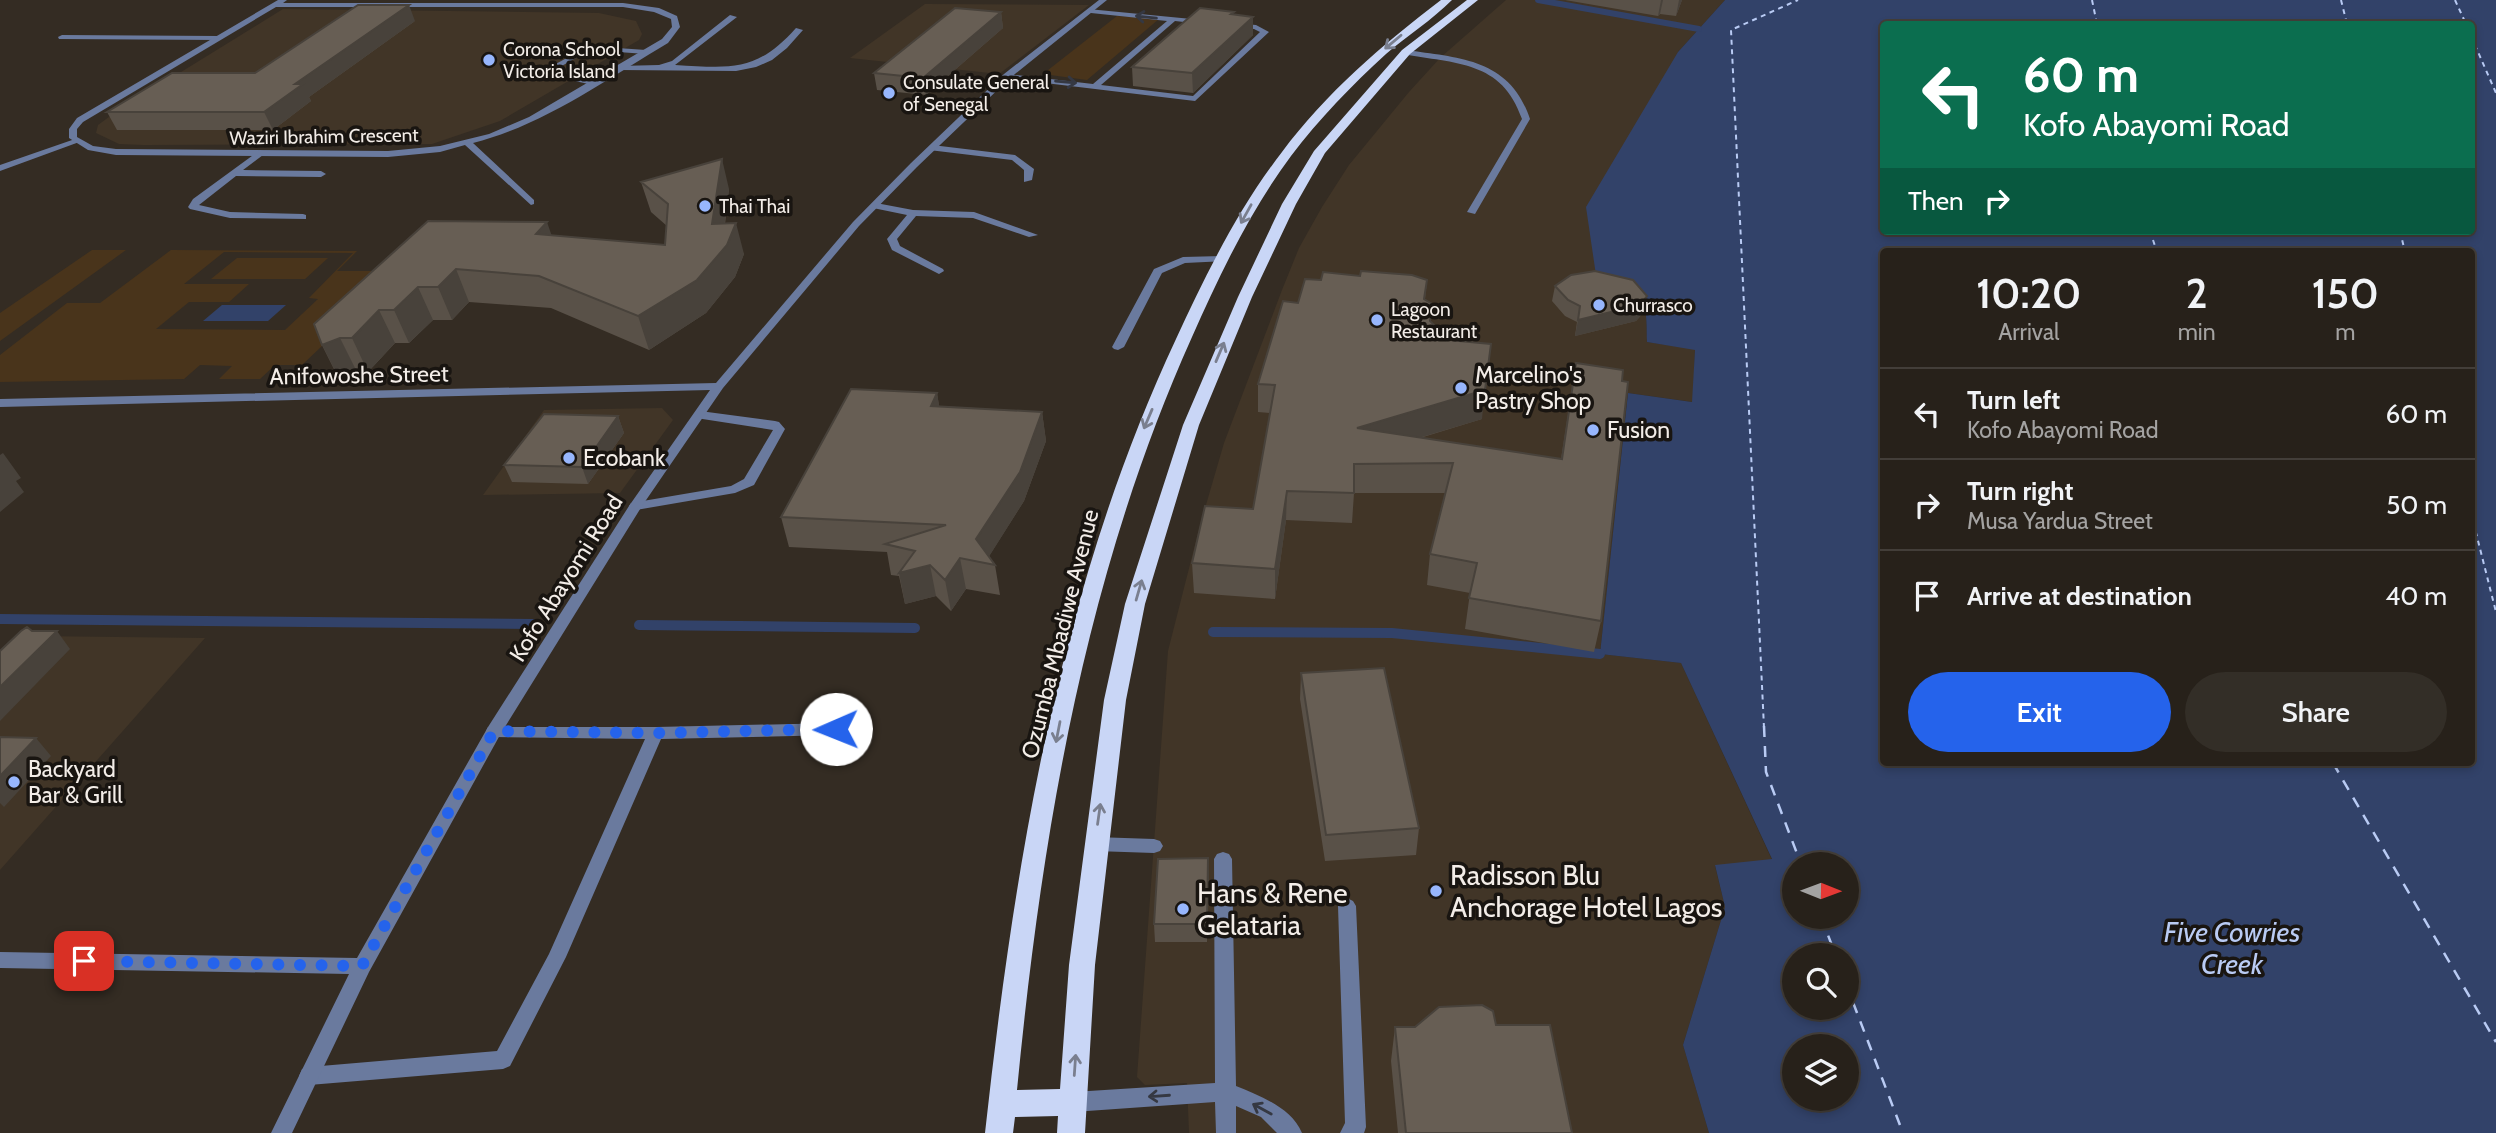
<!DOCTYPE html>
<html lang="en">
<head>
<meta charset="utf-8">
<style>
	:root { --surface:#27211a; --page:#332e27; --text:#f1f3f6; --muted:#a4a3a2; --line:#433e39; --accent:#2563eb }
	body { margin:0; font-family:Cabin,sans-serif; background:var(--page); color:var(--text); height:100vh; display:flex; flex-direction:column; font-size:26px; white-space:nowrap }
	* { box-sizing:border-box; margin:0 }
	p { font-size:23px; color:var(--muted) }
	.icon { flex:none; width:38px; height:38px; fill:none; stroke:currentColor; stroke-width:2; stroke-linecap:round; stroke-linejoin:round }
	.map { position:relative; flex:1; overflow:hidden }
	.details { position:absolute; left:1880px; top:248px; width:595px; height:518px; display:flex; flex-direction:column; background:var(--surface); border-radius:7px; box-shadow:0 4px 10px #0003,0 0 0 2px var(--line) }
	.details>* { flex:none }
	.hud { position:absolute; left:1880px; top:21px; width:595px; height:214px; border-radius:7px; box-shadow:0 4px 10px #0003,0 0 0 2px var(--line); background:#0b6e4f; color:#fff; overflow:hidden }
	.needle { width:46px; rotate:91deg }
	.controls { position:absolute; left:1782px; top:852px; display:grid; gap:14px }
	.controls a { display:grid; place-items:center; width:77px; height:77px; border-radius:50%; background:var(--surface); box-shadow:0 4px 10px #0003,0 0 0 2px var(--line); font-size:35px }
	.pin { position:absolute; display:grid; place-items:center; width:60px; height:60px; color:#fff; margin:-30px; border-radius:14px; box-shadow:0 4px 10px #0006 }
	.me { position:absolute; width:77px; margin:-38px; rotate:269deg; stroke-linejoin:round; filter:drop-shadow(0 0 5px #0008) }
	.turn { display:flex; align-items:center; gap:24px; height:147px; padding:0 28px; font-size:32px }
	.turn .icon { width:91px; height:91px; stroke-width:2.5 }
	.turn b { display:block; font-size:49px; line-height:60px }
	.then { display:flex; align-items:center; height:66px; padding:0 28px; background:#0003; gap:14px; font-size:26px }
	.eta { display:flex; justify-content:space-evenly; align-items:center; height:119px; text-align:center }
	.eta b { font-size:42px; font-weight:600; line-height:49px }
	.action { display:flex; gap:14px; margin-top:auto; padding:14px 28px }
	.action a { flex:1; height:80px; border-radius:42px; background:var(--accent); color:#fff; font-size:28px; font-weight:600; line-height:80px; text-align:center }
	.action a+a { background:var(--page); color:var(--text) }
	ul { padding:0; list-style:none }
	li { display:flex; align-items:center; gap:21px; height:91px; padding:0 28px; border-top:2px solid var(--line) }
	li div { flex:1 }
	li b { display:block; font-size:26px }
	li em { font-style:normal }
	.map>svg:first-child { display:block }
	.built { fill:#413527 }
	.green { fill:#49341b; fill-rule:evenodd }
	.water { fill:#324269; fill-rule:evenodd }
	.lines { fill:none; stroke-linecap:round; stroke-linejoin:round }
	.stream-far1 { stroke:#324269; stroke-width:6 }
	.stream { stroke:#324269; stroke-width:10 }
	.ferry-far1 { stroke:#b9cbf4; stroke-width:2; stroke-dasharray:5 4.5; stroke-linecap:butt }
	.ferry { stroke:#b9cbf4; stroke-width:2.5; stroke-dasharray:11 9; stroke-linecap:butt }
	.service { fill:#6a7a9e; fill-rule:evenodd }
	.minor { fill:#6a7a9e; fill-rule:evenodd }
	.tertiary { fill:#6a7a9e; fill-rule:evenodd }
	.trunk { fill:#c9d6f6; fill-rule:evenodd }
	.wall { fill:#595148 }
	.shaded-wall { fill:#48423b }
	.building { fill:#675e54; stroke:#48423b; stroke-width:2 }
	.oneway { stroke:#353842 }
	.oneway2 { stroke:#7a7f8f }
	.route { stroke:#2563eb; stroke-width:12; stroke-dasharray:0 21.6 }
	.poi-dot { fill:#97b6fd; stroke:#191511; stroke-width:2.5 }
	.labels { text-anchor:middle; stroke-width:7; stroke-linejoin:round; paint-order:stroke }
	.far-poi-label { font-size:19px; fill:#f3ede8; stroke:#191511; text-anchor:start }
	.far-street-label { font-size:19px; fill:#f3ede8; stroke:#191511 }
	.street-label { font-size:23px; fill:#f3ede8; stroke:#191511 }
	.poi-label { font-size:23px; fill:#f3ede8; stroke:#191511; text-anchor:start }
	.near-poi-label { font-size:28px; fill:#f3ede8; stroke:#191511; text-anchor:start }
	.near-water-label { font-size:28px; font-style:italic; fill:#b9cbf4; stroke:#191511 }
</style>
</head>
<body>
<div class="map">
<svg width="2496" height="1133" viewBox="0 0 2496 1133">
	<rect width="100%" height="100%" fill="#342c23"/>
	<path class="built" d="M1506,0h219l-47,52 -38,244 6,8 1,38 48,7 -2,53 -65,-9 -28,261 81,9 91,197 -57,6 10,41 -42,138 26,88h-520l-2,-50 -42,2 -8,-8 31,-426 31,-122 25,-86 58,-153 17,-42 23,-41 27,-42 60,-73 31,-34z
		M925,4l164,1 -90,69 -149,-16z
		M283,9l316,4 37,8 6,13 -3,6 -139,81 -68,23 -288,1 -25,-1 -23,-11 2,-8 15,-11z
		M662,408l11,12 -53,73 -137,2 61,-85z
		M33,636l172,2 -205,232v-202z"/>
	<path class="green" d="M1117,16l42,3 -72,61 -44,-6z
		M92,250h34l-126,91v-28z
		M171,250l186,1 -20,20h64l-99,94h-27l-15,14h-41l13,-13 -32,-1 -16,14 -184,3v-27l67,-52h33zM224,252l129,1 -44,45 9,1 -33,31 -129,-1 33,-27h40l20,-18h-65z
		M237,258h91l-23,21h-94z"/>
	<path class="water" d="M1725,0h771v1133h-787l-26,-88 42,-138 -10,-42 57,-6 -91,-196 -81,-9 28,-261 64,9 3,-52 -48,-8c0,-52 -3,-45 -50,-60l-11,-75 92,-155zM1883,24h588v207h-588zM1883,252h588v511h-588zM1794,864h52v53h-52zM1794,956h52v52h-52zM1794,1046h52v53h-52z
		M222,305h64l-18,16h-65z"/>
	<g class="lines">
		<path class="stream-far1" d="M1538,0l161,29"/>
		<path class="stream" d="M0,619l534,5
			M639,625l276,3
			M1213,632l179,1 208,21"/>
		<path class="ferry-far1" d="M2092,0l5,24
			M2341,0l6,24
			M2455,0l11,24
			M2471,36l25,57
			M2150,231l7,21
			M2400,231l5,21
			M2471,513l25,99
			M1764,728l-33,-698 67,-30"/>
		<path class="ferry" d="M1764,726l2,46 35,92
			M2333,763l163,279
			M1821,917l15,39
			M1846,984l57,149"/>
		<path class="service" d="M1088,9l114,11 4,2 -4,2 -27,-3 -74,64 92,11 67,-64 -6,-3 -21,-2v-4l23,2 13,7 -74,69 -191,-23 -1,-2 4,-2 86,10 74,-63 -76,-8z
			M730,15l7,2 -62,48c55,3 81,8 121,-37l7,2 -16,18 -15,12 -16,7 -20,4 -117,-1 -4,-2 4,-2 40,-1 13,-4z
			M62,35l157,1 4,2 -4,2 -160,-1 -1,-2z
			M589,46l57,4 4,2 -4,2 -56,-4 -39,22 45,9v4h-3l-54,-12z
			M1406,50c55,8 104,9 124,69l-55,95 -8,-2 55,-93c-20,-59 -67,-55 -119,-65v-4z
			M75,139l7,2 -82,30v-6z
			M932,145l83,10 19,14 -2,11 -8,2v-12l-12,-10 -83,-10 -1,-2z
			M260,150l4,3 -1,2 -20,15 78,1 5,3 -5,3 -85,-1 -37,29 31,7 73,2 3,1v4l-76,-1 -40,-9 -2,-2 5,-8z
			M876,203l37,7 61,2 64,23 -9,2 -56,-19 -57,-2 -19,23 3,7 43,23 1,2 -5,3 -47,-24 -5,-11 20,-24 -34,-7v-4z
			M1222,256l4,1v4l-41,2 -23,10 -38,74 -6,3 -4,-1 -2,-2 42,-78 29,-12z
			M700,411l75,10 4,1 6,7 -31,56 -19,8 -99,17 -5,-1 -2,-3 2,-3 100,-17 13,-7 29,-49 -77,-12 -2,-3 2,-3z
			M836,723l6,2 2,4 -2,4 -6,2 -175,4 -95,218 -56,109 -7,3 -194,16 -7,-2 -3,-7 3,-7 7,-2 188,-16 52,-97 96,-215 -151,-2 -6,-2 -2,-4 2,-4h168z
			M1095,837l59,2 6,2 3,5 -3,5 -6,2 -59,-2 -6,-2 -3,-5 3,-5z
			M1223,852l6,2 3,5 4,227c24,10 55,21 66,47h-25l-16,-16 -25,-11v27h-20l-1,-31 -142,10 -7,-3 -3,-7 3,-7 7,-3 142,-9 -1,-224 3,-5z
			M1347,898l6,3 3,5 10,221 -2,6h-24l5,-10 -7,-217 3,-5z"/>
		<path class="minor" d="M278,0h9l-4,3h340l36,5 18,8 3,11 -12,16c-61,36 -126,83 -195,100l61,57v4l-3,1 -66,-60 -25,7 -52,5 -272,-2 -28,-5 -19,-12v-9l8,-11zM276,7h347l31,5 17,7 1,8 -10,12 -133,78 -40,17 -49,12 -52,5 -272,-2 -23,-3 -16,-9v-8l6,-7z"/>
		<path class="tertiary" d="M1099,0h8l-97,78 -93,89 -58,59 -136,162 -81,118 -142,229 -131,237 -77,161h-21l78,-159 -349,-6v-16l357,6 131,-231 141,-221 81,-116 -710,17v-8l716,-16 137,-161 58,-59 93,-89z"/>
		<path class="trunk" d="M1441,0h11c-20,20 -45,36 -66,54 -34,31 -67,65 -95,102 -41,55 -71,118 -99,181 -107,238 -150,495 -175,753l43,-1 9,-124 35,-265 21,-96 58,-179 55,-128 44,-93 32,-53 88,-101 65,-50h11l-68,54 -85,99 -29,51 -44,93 -53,128 -54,179 -19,96 -31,265 -10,168h-28l1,-17 -43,1 -2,16h-28c30,-273 74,-544 191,-794 30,-65 62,-130 106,-187 44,-59 100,-107 159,-152z"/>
	</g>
	<path class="wall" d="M1565,0h117l-6,16 -16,-2 -2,2z
		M1001,12l2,16 -77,67 -49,-5 -3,-17z
		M1234,15l19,20 -60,58 -60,-7 -1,-19z
		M415,21l-106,76 2,4 -38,29h-156l-10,-18 148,-39z
		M641,182l88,7 -4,35 19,30 -9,23 -29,36 -57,37 -98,-42 -82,-6 -17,18h-19l-24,23h-14l-27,29h-11l-18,7 -17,-34 106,-124 124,14 113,10 2,-19 -16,-14z
		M1360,276l67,4 -2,19 6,23 51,97 -62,19 141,21 15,-96 25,258 -7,31 -129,-23 5,-36 -43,-8 3,-31 16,-61h-92l-2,30 -66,-3 -11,79 -81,-6 -2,-30 61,-54 17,-96 -12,-1v-28l40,-81 23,-23z
		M1555,286l89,26 -8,9 -61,15 2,-14 -12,-6 -13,-15z
		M937,393l2,13 103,6 4,29 -22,60 -35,55 6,9 5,30 -34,-6 -15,22 -15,-15 -31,8 -6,-28 -8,-1 -4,-23 -98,-5 -8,-30z
		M618,416l6,17 -36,51 -76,-2 -8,-17z
		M1301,673l118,155 -3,27 -91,6 -25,-162z
		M1208,858l-1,84h-52l-1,-18z
		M1496,1025l76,108h-174l-7,-72 4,-34z"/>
	<path class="shaded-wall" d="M1661,0h2l-3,14 -2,2z
		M1679,0h3l-6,16z
		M409,5l6,16 -106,76 2,4 -38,29 -9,-18 31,-28z
		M1001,12l2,16 -77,67 -3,-17z
		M1253,17v18l-60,58 -1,-20z
		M722,159l7,30 -8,63 15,-29 8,31 -9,23 -29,36 -57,37 -11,-34z
		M547,222l11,32 -22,-20z
		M456,269l13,33 -17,18 -14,-33z
		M418,287l15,33 -24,23 -15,-33z
		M1647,296l-3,16 -8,9 -61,15 3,-16z
		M379,310l16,33 -27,29 -16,-34z
		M340,338l17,34 -18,7 -17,-34z
		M1485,390l-3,29 -127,38 2,-29z
		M937,393l5,29 -11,-16z
		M1042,412l4,29 -22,60 -39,62 -9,-24z
		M618,416l6,17 -36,51 -6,-17z
		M3,453l18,25 -5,3 8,11 -24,20v-57z
		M1287,491l-1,29 -11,79v-30z
		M960,558l6,31 -15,22 -6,-31z
		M930,565l6,31 -31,8 -6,-31z
		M57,631l13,18 -70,72v-34z
		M36,738l15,18 -47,51 -4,-4v-27z
		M1208,858l1,18 -2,66v-18z"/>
	<path class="building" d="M358,5h51l-114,79h8l-39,28h-157l65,-39h83z
		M955,8l46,4 -78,66 -49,-5z
		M1200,8l34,4 -3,2 22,3 -61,56 -60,-6z
		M722,159l-10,65 24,-1 -9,22 -30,35 -59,36 -99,-40 -83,-7 -18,18h-20l-24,23h-15l-27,28h-12l-18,7 -8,-21 114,-103 119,1 -11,12 129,11 3,-41 -27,-22z
		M1361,271l51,4 15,5 -3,19 8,5 -2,17 19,19 42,4 -6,46 -128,38 205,31 14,-96 47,7 -1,11 6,1 -27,239 -132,-23 8,-35 -47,-9 23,-91 -99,1v29l-67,-2 -12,78 -83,-6 13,-57 48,3 22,-124 -17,-1 25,-83 15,2 7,-24 16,1 2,-8 37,4z
		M1595,271l38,9 14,16 -7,9 -62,15 2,-14 -12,-6 -13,-14 16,-11z
		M851,389l86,4 -6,13 111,6 -22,60 -44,67 19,26 -35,-7 -15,22 -15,-15 -31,8 16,-22 -30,-7 61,-19 -165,-8z
		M544,414l74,2 -36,51 -78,-2z
		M27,627l5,4h25l-57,56v-36l21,-20z
		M1384,668l35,160 -93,7 -25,-162z
		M0,737l36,1 -36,38z
		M1208,858l-1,66h-53l4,-65z
		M1482,1005l11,6 3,14h54l22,108h-166l-11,-106h20l24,-20z"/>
	<defs><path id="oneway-shaft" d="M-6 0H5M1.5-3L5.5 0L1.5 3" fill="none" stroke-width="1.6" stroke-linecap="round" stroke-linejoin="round" transform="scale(1.75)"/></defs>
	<g class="oneway">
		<use href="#oneway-shaft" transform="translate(1146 17) rotate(-174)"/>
		<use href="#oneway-shaft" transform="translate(1066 82) rotate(5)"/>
		<use href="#oneway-shaft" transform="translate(1159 1096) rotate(176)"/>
		<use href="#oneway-shaft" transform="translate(1262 1109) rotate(-151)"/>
	</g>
	<g class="oneway2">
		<use href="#oneway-shaft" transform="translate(1393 42) rotate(140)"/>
		<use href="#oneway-shaft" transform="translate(1246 214) rotate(119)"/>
		<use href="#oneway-shaft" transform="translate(1220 352) rotate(-67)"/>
		<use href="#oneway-shaft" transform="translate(1148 419) rotate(113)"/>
		<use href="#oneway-shaft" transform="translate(1139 590) rotate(-74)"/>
		<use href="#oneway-shaft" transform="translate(1058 732) rotate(101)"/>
		<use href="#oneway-shaft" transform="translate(1099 814) rotate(-82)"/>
		<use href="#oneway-shaft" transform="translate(1075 1065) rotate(-86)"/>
	</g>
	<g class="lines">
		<path class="route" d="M84,961l278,5 132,-235 162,2 180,-4"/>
	</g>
	<g class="poi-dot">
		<circle cx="489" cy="60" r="7"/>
		<circle cx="889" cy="93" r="7"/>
		<circle cx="705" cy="206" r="7"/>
		<circle cx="1599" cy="305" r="7"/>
		<circle cx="1377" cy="320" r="7"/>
		<circle cx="1461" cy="388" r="7"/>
		<circle cx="1593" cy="430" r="7"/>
		<circle cx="569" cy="458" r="7"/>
		<circle cx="14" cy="782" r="7"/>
		<circle cx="1436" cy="891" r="7"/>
		<circle cx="1183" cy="909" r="7"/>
	</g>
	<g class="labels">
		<g class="far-poi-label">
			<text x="503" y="56">Corona School<tspan x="503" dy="22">Victoria Island</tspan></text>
			<text x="903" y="89">Consulate General<tspan x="903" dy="22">of Senegal</tspan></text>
			<text x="719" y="213">Thai Thai</text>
			<text x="1613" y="312">Churrasco</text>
			<text x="1391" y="316">Lagoon<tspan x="1391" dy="22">Restaurant</tspan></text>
		</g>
		<g class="far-street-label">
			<text transform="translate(324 136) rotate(-1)" y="7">Waziri Ibrahim Crescent</text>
		</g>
		<g class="street-label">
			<text transform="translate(359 375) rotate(-1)" y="8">Anifowoshe Street</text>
			<text transform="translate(566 578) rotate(-58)" y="8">Kofo Abayomi Road</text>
			<text transform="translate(1060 634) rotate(-76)" y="8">Ozumba Mbadiwe Avenue</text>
		</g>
		<g class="poi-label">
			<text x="1475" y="383">Marcelino's<tspan x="1475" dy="26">Pastry Shop</tspan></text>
			<text x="1607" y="438">Fusion</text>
			<text x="583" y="466">Ecobank</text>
			<text x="28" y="777">Backyard<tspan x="28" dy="26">Bar &amp; Grill</tspan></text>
		</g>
		<g class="near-poi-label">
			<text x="1450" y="885">Radisson Blu<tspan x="1450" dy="32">Anchorage Hotel Lagos</tspan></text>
			<text x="1197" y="903">Hans &amp; Rene<tspan x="1197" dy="32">Gelataria</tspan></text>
		</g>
		<g class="near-water-label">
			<text x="2232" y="942">Five Cowries<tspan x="2232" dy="32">Creek</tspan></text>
		</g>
	</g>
</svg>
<div class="controls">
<a><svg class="needle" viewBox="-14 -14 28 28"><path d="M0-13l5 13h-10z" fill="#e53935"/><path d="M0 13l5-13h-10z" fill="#a4a3a2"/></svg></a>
<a><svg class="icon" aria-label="search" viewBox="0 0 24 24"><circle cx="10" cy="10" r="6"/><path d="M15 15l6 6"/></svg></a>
<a><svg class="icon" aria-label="layers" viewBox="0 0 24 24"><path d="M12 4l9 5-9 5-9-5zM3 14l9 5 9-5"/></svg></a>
</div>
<div class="pin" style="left:84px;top:961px;background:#d93025"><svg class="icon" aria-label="arrive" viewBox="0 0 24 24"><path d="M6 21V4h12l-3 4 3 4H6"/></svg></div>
<svg class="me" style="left:836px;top:729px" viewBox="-20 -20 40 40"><circle r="19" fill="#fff"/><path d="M0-13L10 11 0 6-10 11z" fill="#2563eb"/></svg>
<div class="hud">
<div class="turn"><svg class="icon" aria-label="left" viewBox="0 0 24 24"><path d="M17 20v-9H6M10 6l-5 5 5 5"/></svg><div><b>60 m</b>Kofo Abayomi Road</div></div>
<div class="then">Then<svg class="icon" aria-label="right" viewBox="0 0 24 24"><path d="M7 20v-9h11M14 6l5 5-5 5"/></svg></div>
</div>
<section class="details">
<div class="eta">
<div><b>10:20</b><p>Arrival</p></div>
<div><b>2</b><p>min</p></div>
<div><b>150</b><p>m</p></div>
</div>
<ul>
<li><svg class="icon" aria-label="left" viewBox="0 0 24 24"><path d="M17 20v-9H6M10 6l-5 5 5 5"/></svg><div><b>Turn left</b><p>Kofo Abayomi Road</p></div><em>60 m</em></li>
<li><svg class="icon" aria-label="right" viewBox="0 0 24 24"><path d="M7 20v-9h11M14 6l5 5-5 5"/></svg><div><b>Turn right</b><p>Musa Yardua Street</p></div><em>50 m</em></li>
<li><svg class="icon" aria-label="arrive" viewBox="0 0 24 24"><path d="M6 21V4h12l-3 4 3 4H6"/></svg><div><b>Arrive at destination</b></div><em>40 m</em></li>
</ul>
<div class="action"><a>Exit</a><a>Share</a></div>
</section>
</div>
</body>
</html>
